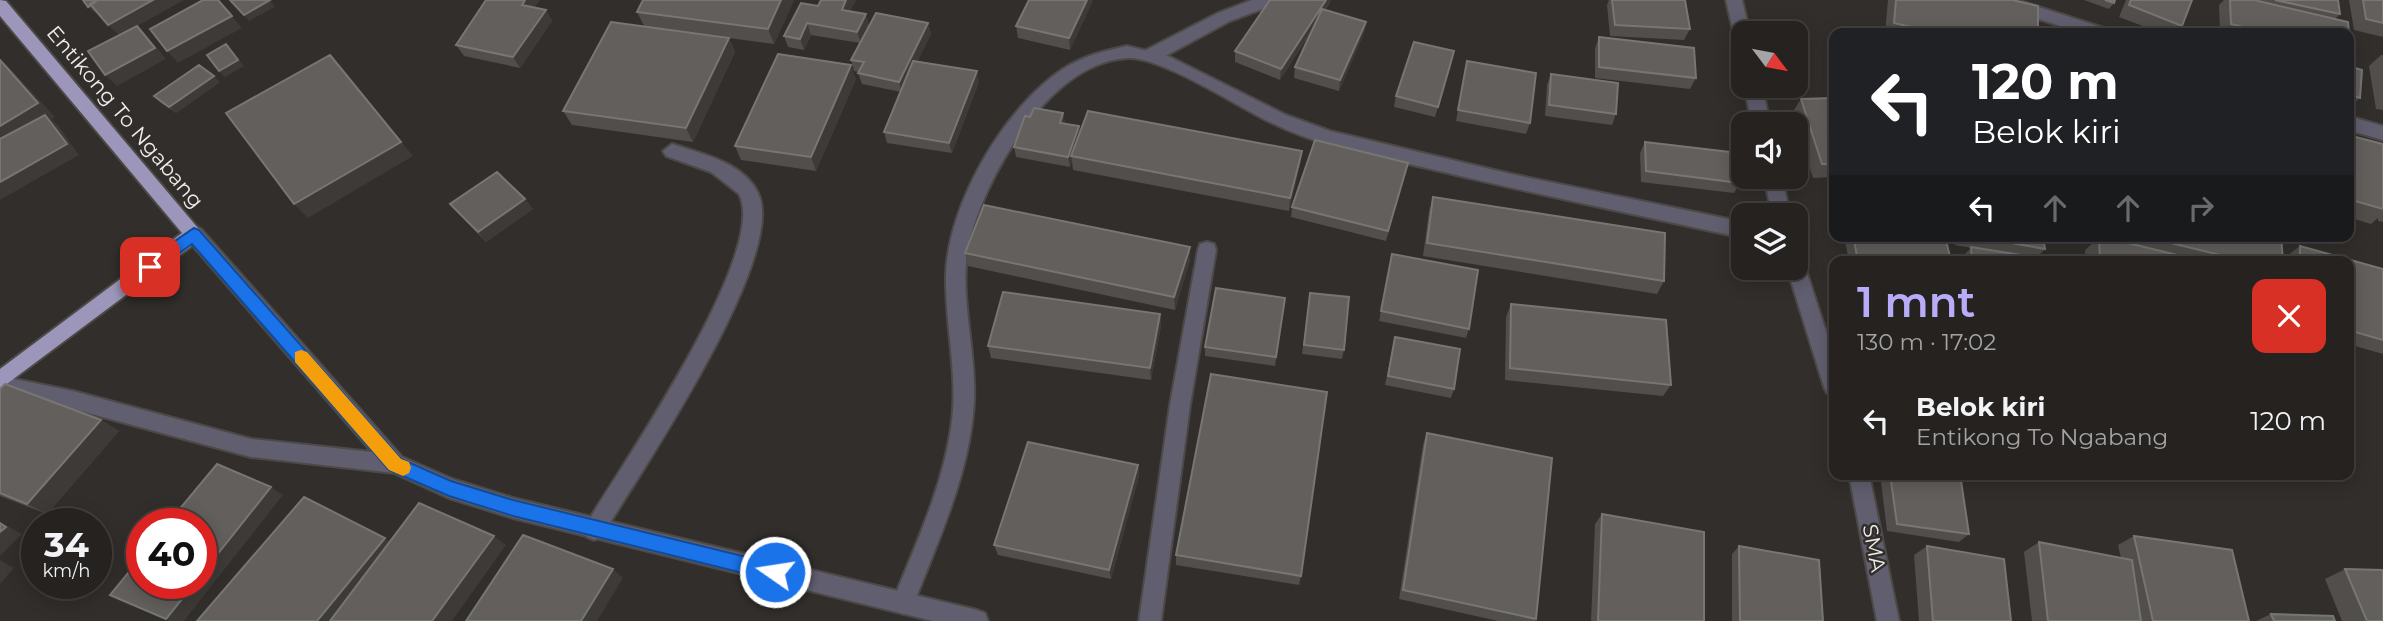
<!DOCTYPE html>
<html lang="id">
<head>
<meta charset="utf-8">
<style>
	:root { --surface:#252220; --page:#312f2d; --text:#f1f3f6; --muted:#a3a4a5; --line:#423f3e; --accent:#b8abf7 }
	body { margin:0; font-family:Montserrat,sans-serif; background:var(--page); color:var(--text); height:100vh; display:flex; flex-direction:column; font-size:26px; white-space:nowrap }
	* { box-sizing:border-box; margin:0 }
	p { font-size:23px; color:var(--muted) }
	.icon { flex:none; width:38px; height:38px; fill:none; stroke:currentColor; stroke-width:2; stroke-linecap:round; stroke-linejoin:round }
	.map { position:relative; flex:1; overflow:hidden }
	.details { position:absolute; left:1829px; top:256px; width:525px; height:224px; display:flex; flex-direction:column; background:var(--surface); border-radius:14px; box-shadow:0 4px 18px #0003,0 0 0 2px var(--line) }
	.details>* { flex:none }
	.banner { position:absolute; left:1829px; top:28px; width:525px; height:214px; border-radius:14px; box-shadow:0 4px 18px #0003,0 0 0 2px var(--line); background:#202124; color:#fff; overflow:hidden }
	.needle { width:46px; rotate:122deg }
	.fabs { position:absolute; left:1731px; top:21px; display:grid; gap:14px }
	.fabs a { display:grid; place-items:center; width:77px; height:77px; border-radius:14px; background:var(--surface); box-shadow:0 4px 18px #0003,0 0 0 2px var(--line); font-size:35px }
	.speed { position:absolute; left:21px; top:508px; display:flex; gap:14px; font-size:35px; font-weight:700; text-align:center }
	.speed>* { display:grid; place-content:center; width:91px; height:91px; border-radius:50%; background:var(--surface); box-shadow:0 4px 18px #0003,0 0 0 2px var(--line); line-height:1 }
	.speed small { font-size:18px; font-weight:400 }
	.speed .limit { border:10px solid #d22; background:#fff; color:#111 }
	.pin { position:absolute; display:grid; place-items:center; width:60px; height:60px; color:#fff; margin:-30px; border-radius:14px; box-shadow:0 4px 10px #0006 }
	.me { position:absolute; width:77px; margin:-38px; rotate:283deg; stroke-linejoin:round; filter:drop-shadow(0 0 5px #0008) }
	.turn { display:flex; align-items:center; gap:24px; height:147px; padding:0 28px; font-size:32px }
	.turn .icon { width:91px; height:91px; stroke-width:2.5 }
	.turn b { display:block; font-size:49px; line-height:60px }
	.lanes { display:flex; align-items:center; height:66px; padding:0 28px; background:#0003; justify-content:center; gap:35px; direction:ltr }
	.lanes .off { opacity:.35 }
	.round { display:grid; place-items:center; flex:none; width:74px; height:74px; border-radius:14px; background:var(--page) }
	.headline { display:flex; align-items:center; justify-content:space-between; height:119px; padding:0 28px }
	h1 { font-size:42px; font-weight:600; line-height:52px; color:var(--accent) }
	ul { padding:0; list-style:none }
	li { display:flex; align-items:center; gap:21px; height:91px; padding:0 28px }
	li div { flex:1 }
	li b { display:block; font-size:26px }
	li em { font-style:normal }
	.map>svg:first-child { display:block }
	.lines { fill:none; stroke-linecap:round; stroke-linejoin:round }
	.service-casing { stroke:#4c4946; stroke-width:4 }
	.minor-casing { stroke:#4c4946; stroke-width:4 }
	.tertiary-casing { stroke:#4c4946; stroke-width:4 }
	.trunk-casing { stroke:#4c4946; stroke-width:4 }
	.service { fill:#615e6f; fill-rule:evenodd }
	.minor { fill:#615e6f; fill-rule:evenodd }
	.tertiary { fill:#615e6f; fill-rule:evenodd }
	.trunk { fill:#9c96ba; fill-rule:evenodd }
	.wall { fill:#514e4b }
	.shaded-wall { fill:#3d3a37 }
	.building { fill:#625f5c; stroke:#787673; stroke-width:2 }
	.route { fill:#1a73e8; stroke:#114b97; stroke-width:2 }
	.slow { fill:#f59e0b }
	.labels { text-anchor:middle; stroke-width:5; stroke-linejoin:round; paint-order:stroke }
	.street-label { font-size:21px; fill:#f0eeec; stroke:#312e2b }
</style>
</head>
<body>
<div class="map">
<svg width="2383" height="621" viewBox="0 0 2383 621">
	<rect width="100%" height="100%" fill="#312e2b"/>
	<g class="lines">
		<g class="service-casing">
			<path id="service" d="M1252,0h26l-2,4 -46,17 -72,39 -6,1 -9,-6 3,-5 72,-37z
				M672,144c30,10 76,19 88,54 21,68 -120,276 -159,339l-7,3 -7,-3 -4,-7 4,-7c33,-55 183,-272 152,-329l-28,-22 -45,-16 -3,-5z
				M1207,242l7,2 2,6 -26,155 -29,216h-22l31,-216 28,-155 2,-6z"/>
		</g>
		<g class="minor-casing">
			<path id="minor" d="M1726,0h16l8,33h-7v12l-8,-6z
				M1990,0h27l90,29 2,4h-27l-90,-29z
				M1127,46l41,10 118,59 44,16 181,43 232,48v16c-104,-23 -208,-44 -312,-69 -53,-12 -110,-22 -159,-46 -34,-16 -111,-67 -145,-65 -76,5 -135,109 -155,173 -17,56 5,114 2,171 -4,71 -35,136 -60,201l-3,7 -8,4 -8,-4 -3,-7c23,-57 50,-114 59,-175 8,-51 -6,-102 -5,-153 2,-71 58,-167 117,-206 20,-13 41,-18 64,-23z
				M1744,86h18l8,38h-18z
				M2348,116l35,10v14l-35,-10z
				M1764,177h18l8,38h-18z
				M1796,259l7,2 2,6 29,89v40l-7,-3 -3,-6 -37,-119h9z
				M1849,474h20l30,147h-22z"/>
		</g>
		<g class="tertiary-casing">
			<path id="tertiary" d="M194,226l7,3 201,228 50,22 61,19 464,112 8,3 3,8h-55l-420,-103 -64,-20 -55,-25 -143,-16 -178,-48 -73,-15v-18l73,15 178,48 121,13 -185,-213 -2,-5 2,-5z"/>
		</g>
		<g class="trunk-casing">
			<path id="trunk" d="M0,0l6,1 197,233 -2,5 -201,150v-20l182,-136 -182,-217z"/>
		</g>
		<use href="#service" class="service"/>
		<use href="#minor" class="minor"/>
		<use href="#tertiary" class="tertiary"/>
		<use href="#trunk" class="trunk"/>
	</g>
	<path class="wall" d="M643,0h151l-20,44 -45,-6 6,14 -42,90 -121,-17 -9,-14 81,-85 -7,-14z
		M856,0l-6,11 19,14 59,-2 3,11 -14,28 62,20 -27,71 -65,-10 -3,-11 17,-40 -39,-8 -4,-11 1,-1 -5,-1 -3,-11 9,-17 -49,-8 -7,15 -16,-3 -4,-11 34,-30z
		M1029,0h64l-23,50 -52,-12 -2,-12z
		M1609,0h76l5,29 -6,11 -74,-4 -3,-31z
		M1888,0h124l26,33h-153z
		M2084,0h31l-1,3 -5,6z
		M2126,0h66l-10,26 -6,7h-15l-42,-16z
		M2224,0h30l5,1v-1h79l2,14 -5,5 13,3 3,32 -3,2v-23h-128l-1,-28z
		M2349,0h34v37l-29,-7z
		M1331,1l-6,9 41,12 -2,11 -25,58 -45,-13 1,-11 16,-35 -31,48 -45,-18v-11z
		M535,7l11,3 6,11 -32,47 -56,-12 -8,-11z
		M1599,37l97,41 -6,11 -95,-11v-30z
		M2381,55h2v55l-7,-1 -7,-43z
		M1467,61l63,62 -4,11 -70,-13z
		M1452,62l-17,55 -41,-10 2,-11z
		M2348,66l12,32 -12,10z
		M1551,74l65,40 -4,11 -67,-9 2,-31z
		M856,79l-40,92 -75,-11 -6,-14z
		M220,82l-44,31 -16,-11 -6,-6z
		M1834,98v79l-21,1 -21,-65 9,-14z
		M1063,113l2,11 14,2 1,6 222,19 -2,14 -11,46 -216,-41 -1,-9 -2,6 -54,-10 -2,-10 16,-30z
		M2348,135l35,9v78l-5,-1v-3l-7,6 -23,-7z
		M1645,142l95,41 -6,10 -93,-11 -1,-29z
		M1405,174l-19,67 -95,-24 1,-10z
		M1433,197l231,84 -7,13 -234,-38 6,-45z
		M525,199l8,10 -47,33 -27,-28 -9,-10z
		M1844,236h101l6,25h-102z
		M1955,236h88l2,13 -9,9 10,3h-84v-4l9,-9 -16,-3z
		M2087,236h194l2,25h-197l-1,-11 9,-8 -7,-2z
		M2300,246l83,23v85l-35,-10v-83h-61v-5z
		M1190,247v13l-15,50 -207,-44 -3,-13z
		M1390,264l79,65 -3,9 -87,-17z
		M1310,293l34,57 -2,9 -40,-5z
		M1285,298l-10,68 -70,-10v-9z
		M1511,304l160,81 -8,11 -158,-16 1,-63z
		M1160,314l1,12 -10,54 -160,-22 -3,-12z
		M1395,337l59,52 -3,9 -66,-13z
		M0,389l101,31 18,11 -72,83 -47,-18z
		M1427,433l109,186 -1,2h-37l-99,-22 24,-155z
		M1138,465l1,11 -28,103 -113,-24 -4,-10z
		M1880,474h80l9,60 -10,8 -72,-11z
		M1602,514l102,107h-113l4,-97z
		M2134,536l115,85h-217l-8,-69 15,-10 82,16 -3,-13z
		M1739,546l84,75h-91v-67z
		M1927,546l84,75h-92l-5,-66z
		M1176,555l125,21 -2,9 -123,-20z
		M2345,569l38,52h-41l-17,-42z
		M2271,614l64,7h-79z"/>
	<path class="shaded-wall" d="M101,0h17l-23,13 -7,-6z
		M153,0h31l-47,26 11,11 18,22 -49,27 -12,-11 15,-39 -12,-11z
		M218,0l24,28 -64,35 -11,-12z
		M270,0l5,7 -26,14 -5,-6z
		M525,0h15l-12,16 -6,-11z
		M781,0h13l-20,44 -6,-15z
		M846,0h10l-11,21 -3,-11z
		M1087,0h6v1l-23,49 -1,-12z
		M1326,0h5l-51,80 1,-11z
		M546,10l6,11 -32,47 -7,-11z
		M866,14l3,11 -8,18 -4,-11z
		M1366,22l-2,11 -25,58 1,-11z
		M807,23l4,12 -7,15 -4,-11z
		M928,23l3,11 -29,59 -3,-11z
		M729,38l6,14 -42,90 -7,-14z
		M226,44l18,22 -19,11 -6,-6z
		M330,55l83,101 -105,62 -14,-14z
		M0,59l8,7 47,51 -4,2 7,6 21,30 -79,45z
		M851,65l5,14 -40,92 -5,-14z
		M977,71l2,11 -27,71 -3,-10z
		M214,76l6,6 -44,31 -7,-6z
		M1063,113l2,11 -5,-1z
		M1079,126l2,11 -10,19 1,5 -2,6 -2,-10z
		M1302,151l-2,14 -11,46 1,-13z
		M525,199l8,10 -47,33 -8,-10z
		M1190,247v13l-15,50 -1,-13z
		M1160,314l1,12 -10,54 -1,-12z
		M101,420l18,11 -72,83 -20,-10z
		M1138,465l1,11 -28,103 -2,-9z
		M271,487l12,8 -99,126h-15l-3,-2 29,-36h6v-8z
		M0,522l22,12 -22,22z
		M494,536l12,9 -54,76h-20z
		M385,538l14,10 -59,73h-23z
		M0,560l14,8 -14,16z
		M613,569l10,9 -26,43h-16z"/>
	<path class="building" d="M83,0h15l-10,7z
		M98,0h55l-45,25 -18,-21z
		M203,0h15l14,16 -65,35 -17,-22z
		M230,0h40l-26,15z
		M486,0h39l-3,5 24,5 -33,47 -57,-12z
		M643,0h138l-13,29 -131,-17z
		M821,0h25l-4,10 24,4 -9,18 -50,-9 -7,16 -16,-3 17,-33 17,3z
		M1029,0h58l-18,38 -53,-12z
		M1270,0h56l-45,69 -46,-18z
		M1612,0h73l5,29 -75,-4z
		M1896,0h116l26,6v27h-101l-43,-10z
		M2105,0h10l-1,3z
		M2131,0h61l-10,26 -53,-21z
		M2230,0h24l94,22 3,32 -3,-1v-20h-81l-36,-9z
		M2275,0h63l2,14z
		M2363,0h20v23l-17,-4z
		M1322,9l44,13 -26,58 -45,-13z
		M876,13l52,10 -29,59 -41,-9 6,-11 -13,-2z
		M611,22l118,16 -43,90 -123,-17z
		M137,26l18,22 -50,27 -17,-24z
		M1599,37l95,11 2,30 -97,-11z
		M1414,42l40,9 -16,56 -42,-11z
		M226,44l12,16 -19,11 -12,-16z
		M778,54l73,11 -40,92 -76,-11z
		M330,55l71,87 -107,62 -68,-91z
		M0,60l38,43 -38,23z
		M913,61l64,10 -28,72 -65,-11z
		M1467,61l69,12 -6,50 -72,-13z
		M199,65l15,11 -45,31 -15,-11z
		M2348,66l14,4 -2,28 -12,-4z
		M1551,74l67,9 -2,31 -67,-9z
		M1834,98v66h-12l-21,-65z
		M1034,108l29,5 -3,10 19,3 -11,31 -54,-10 11,-31 5,1z
		M1088,111l214,40 -12,47 -219,-42z
		M45,115l22,29 -67,38v-43z
		M2348,135l35,9v65l-35,-10z
		M1315,140l93,23 -20,68 -96,-24z
		M1645,142l93,11 2,30 -94,-12z
		M497,172l28,27 -47,33 -28,-28z
		M1433,197l232,36 -1,48 -237,-38z
		M984,205l206,42 -16,50 -209,-44z
		M1853,236h92l6,25h-93z
		M1971,236h72l2,13z
		M2099,236l103,25h-102z
		M2142,236h139l2,25h-38z
		M2300,246l83,23v71l-35,-10v-69h-48z
		M1971,247l75,12v2h-74z
		M1392,254l86,16 -9,59 -88,-18z
		M1216,288l69,10 -9,59 -71,-10z
		M1003,292l157,22 -10,54 -162,-22z
		M1310,293l39,4 -5,53 -40,-5z
		M1511,304l155,16 5,65 -161,-17z
		M1395,337l65,12 -6,40 -66,-13z
		M1211,374l116,18 -26,184 -125,-21z
		M5,384l96,36 -74,84 -27,-11v-104z
		M1427,433l125,25 -16,161 -133,-29z
		M1028,442l110,23 -29,105 -115,-25z
		M217,464l54,23 -70,88v-52h-33z
		M1890,474h70l9,60 -72,-10z
		M304,497l81,41 -68,83h-120z
		M419,503l75,33 -62,85h-102z
		M1602,514l102,18v89h-106z
		M0,523l6,4 -6,5z
		M523,535l90,34 -32,52h-115z
		M2134,536l98,14 17,71h-96z
		M2039,542l93,18 9,61h-93z
		M1739,546l80,14 4,61h-83z
		M1927,546l77,13 7,62h-78z
		M142,556v27h53l-29,36 -56,-24z
		M2345,569l38,1v51h-16z
		M2271,614l62,2 2,5h-61z"/>
	<path class="route" d="M194,228l5,2 202,229 50,22 62,19 262,64 6,2 2,6 -2,6 -6,3 -262,-65 -64,-20 -60,-26 -197,-226 -37,27h-11v-9z"/>
	<path class="slow" d="M301,350l6,2 94,107 8,3 2,6 -2,5 -6,3 -14,-6 -94,-108v-10z"/>
	<g class="labels">
		<g class="street-label">
			<text transform="translate(125 117) rotate(50)" y="7">Entikong To Ngabang</text>
			<text transform="translate(1874 548) rotate(79)" y="7">SMA</text>
		</g>
	</g>
</svg>
<div class="fabs">
<a><svg class="needle" viewBox="-14 -14 28 28"><path d="M0-13l5 13h-10z" fill="#e53935"/><path d="M0 13l5-13h-10z" fill="#a3a4a5"/></svg></a>
<a><svg class="icon" aria-label="sound" viewBox="0 0 24 24"><path d="M4 9h4l5-4v14l-5-4H4zM17 9q2 3 0 6"/></svg></a>
<a><svg class="icon" aria-label="layers" viewBox="0 0 24 24"><path d="M12 4l9 5-9 5-9-5zM3 14l9 5 9-5"/></svg></a>
</div>
<div class="speed"><div>34<small>km/h</small></div><div class="limit">40</div></div>
<div class="pin" style="left:150px;top:267px;background:#d93025"><svg class="icon" aria-label="arrive" viewBox="0 0 24 24"><path d="M6 21V4h12l-3 4 3 4H6"/></svg></div>
<svg class="me" style="left:775px;top:572px" viewBox="-20 -20 40 40"><circle r="17" fill="#1a73e8" stroke="#fff" stroke-width="3"/><path d="M0-11L8 9 0 5-8 9z" fill="#fff"/></svg>
<div class="banner">
<div class="turn"><svg class="icon" aria-label="left" viewBox="0 0 24 24"><path d="M17 20v-9H6M10 6l-5 5 5 5"/></svg><div><b>120 m</b>Belok kiri</div></div>
<div class="lanes"><svg class="icon" aria-label="left" viewBox="0 0 24 24"><path d="M17 20v-9H6M10 6l-5 5 5 5"/></svg><svg class="icon off" aria-label="ahead" viewBox="0 0 24 24"><path d="M12 20V5M6 11l6-6 6 6"/></svg><svg class="icon off" aria-label="ahead" viewBox="0 0 24 24"><path d="M12 20V5M6 11l6-6 6 6"/></svg><svg class="icon off" aria-label="right" viewBox="0 0 24 24"><path d="M7 20v-9h11M14 6l5 5-5 5"/></svg></div>
</div>
<section class="details">
<div class="headline"><div><h1>1 mnt</h1><p>130 m · 17:02</p></div><a class="round" style="background:#d93025;color:#fff"><svg class="icon" aria-label="close" viewBox="0 0 24 24"><path d="M6 6l12 12M18 6L6 18"/></svg></a></div>
<ul>
<li><svg class="icon" aria-label="left" viewBox="0 0 24 24"><path d="M17 20v-9H6M10 6l-5 5 5 5"/></svg><div><b>Belok kiri</b><p>Entikong To Ngabang</p></div><em>120 m</em></li>
</ul>
</section>
</div>
</body>
</html>
